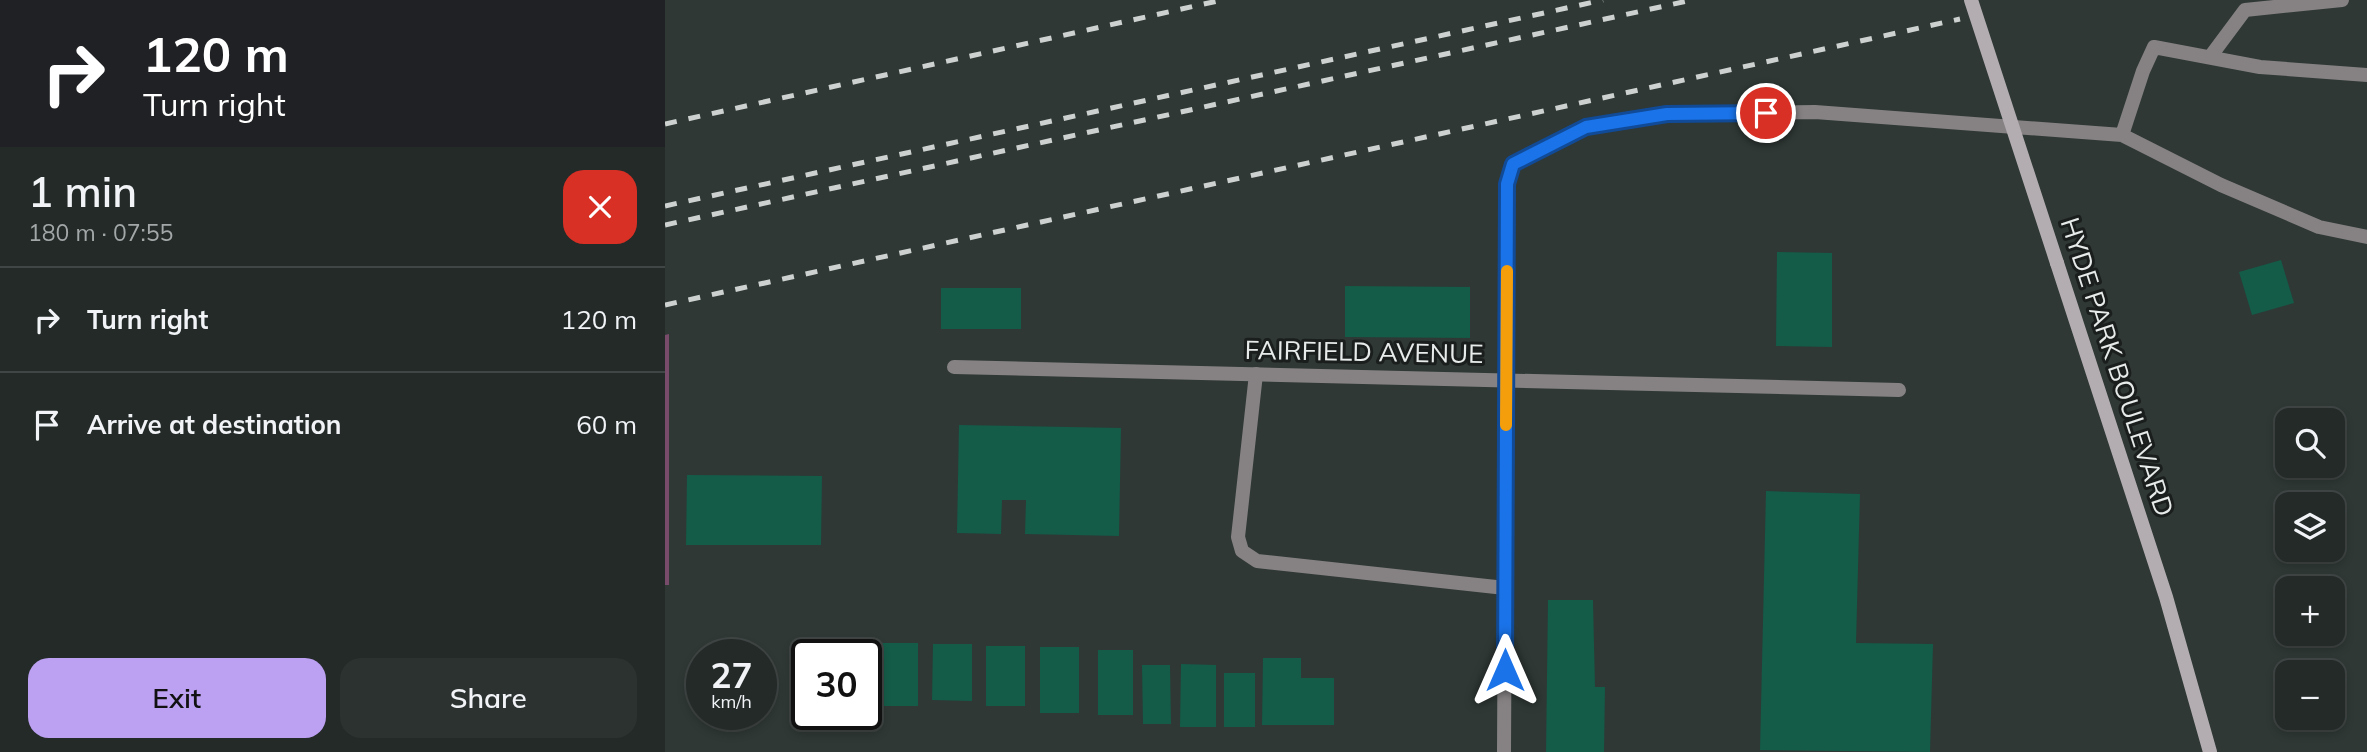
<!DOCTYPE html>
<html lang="en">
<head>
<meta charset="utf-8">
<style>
	:root { --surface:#232a28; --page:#2b3230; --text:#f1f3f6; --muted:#a3a7a8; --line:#404645; --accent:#bca0f2 }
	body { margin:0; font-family:Mulish,sans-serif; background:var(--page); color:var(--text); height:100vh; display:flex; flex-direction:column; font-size:26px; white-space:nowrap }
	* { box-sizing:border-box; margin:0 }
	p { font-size:23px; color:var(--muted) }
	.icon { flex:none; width:38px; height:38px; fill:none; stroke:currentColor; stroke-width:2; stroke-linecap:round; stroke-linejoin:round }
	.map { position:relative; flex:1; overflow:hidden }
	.side { display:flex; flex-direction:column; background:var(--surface); width:665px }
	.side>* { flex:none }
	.banner { background:#202124; color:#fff; overflow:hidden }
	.buttons { position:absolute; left:1610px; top:408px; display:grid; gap:14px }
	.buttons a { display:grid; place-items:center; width:70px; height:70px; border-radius:14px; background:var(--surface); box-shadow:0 4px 10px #0003,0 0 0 2px var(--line); font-size:35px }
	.speed { position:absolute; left:21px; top:639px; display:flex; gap:14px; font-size:35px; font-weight:700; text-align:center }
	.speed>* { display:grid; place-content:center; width:91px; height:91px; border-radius:50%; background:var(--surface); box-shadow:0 4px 10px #0003,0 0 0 2px var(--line); line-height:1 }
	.speed small { font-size:18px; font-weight:400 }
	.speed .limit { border:4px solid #111; border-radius:10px; background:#fff; color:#111 }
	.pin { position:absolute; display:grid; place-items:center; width:60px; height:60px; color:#fff; margin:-30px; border:4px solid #fff; border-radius:50%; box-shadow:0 2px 7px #0007 }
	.me { position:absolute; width:77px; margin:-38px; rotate:0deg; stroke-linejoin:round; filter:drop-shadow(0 0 5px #0008) }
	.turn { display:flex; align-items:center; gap:24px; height:147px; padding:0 28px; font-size:32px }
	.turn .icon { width:91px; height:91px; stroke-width:2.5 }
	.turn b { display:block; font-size:49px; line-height:60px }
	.round { display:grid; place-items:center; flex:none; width:74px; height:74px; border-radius:21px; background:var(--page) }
	.overview { display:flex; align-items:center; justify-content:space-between; height:119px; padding:0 28px }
	h1 { font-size:42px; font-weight:600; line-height:52px }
	.cta { display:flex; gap:14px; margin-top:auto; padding:14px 28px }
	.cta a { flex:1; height:80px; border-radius:21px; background:var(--accent); color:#111; font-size:28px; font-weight:600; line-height:80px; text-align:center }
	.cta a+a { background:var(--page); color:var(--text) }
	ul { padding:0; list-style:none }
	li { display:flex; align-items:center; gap:21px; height:105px; padding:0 28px; border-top:2px solid var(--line) }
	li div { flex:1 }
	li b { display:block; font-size:26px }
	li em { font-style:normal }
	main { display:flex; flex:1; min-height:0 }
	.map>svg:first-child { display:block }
	.forest { fill:#784b6b }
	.building { fill:#145b48 }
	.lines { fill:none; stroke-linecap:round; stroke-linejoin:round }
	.service { stroke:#868284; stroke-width:14 }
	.minor { stroke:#868284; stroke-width:14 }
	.secondary { stroke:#b3adb1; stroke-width:14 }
	.rail { stroke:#cdd2d0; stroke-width:5; stroke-dasharray:12 12; stroke-linecap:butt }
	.secondary-bridge { stroke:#b3adb1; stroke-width:14 }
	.route-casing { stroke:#114b97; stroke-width:18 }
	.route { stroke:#1a73e8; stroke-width:12 }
	.slow { stroke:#f59e0b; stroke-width:12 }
	.labels { text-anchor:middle; stroke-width:6; stroke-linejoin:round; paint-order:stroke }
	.street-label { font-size:26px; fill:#e7ecea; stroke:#1a1e1d }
</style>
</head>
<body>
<main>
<section class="side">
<div class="banner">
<div class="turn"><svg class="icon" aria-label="right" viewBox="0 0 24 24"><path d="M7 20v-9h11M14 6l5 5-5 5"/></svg><div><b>120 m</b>Turn right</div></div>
</div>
<div class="overview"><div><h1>1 min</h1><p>180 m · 07:55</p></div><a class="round" style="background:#d93025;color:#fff"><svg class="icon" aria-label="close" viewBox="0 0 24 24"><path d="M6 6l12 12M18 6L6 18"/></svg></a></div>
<ul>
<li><svg class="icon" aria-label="right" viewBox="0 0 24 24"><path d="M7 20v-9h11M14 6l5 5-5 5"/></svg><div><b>Turn right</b></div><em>120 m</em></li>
<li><svg class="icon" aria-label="arrive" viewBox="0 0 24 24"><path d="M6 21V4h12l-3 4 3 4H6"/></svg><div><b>Arrive at destination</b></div><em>60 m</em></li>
</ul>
<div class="cta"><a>Exit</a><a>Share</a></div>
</section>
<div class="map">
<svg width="1702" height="752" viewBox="0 0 1702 752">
	<rect width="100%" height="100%" fill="#2f3835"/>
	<path class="forest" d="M4,334v251h-4v-250z"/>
	<path class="building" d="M1112,252l55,1v94l-56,-1z
		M1616,260l13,43 -42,12 -13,-43z
		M680,286l125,1v51l-125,-1z
		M276,288h80v41h-80z
		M294,425l162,3 -2,108 -94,-2 1,-34h-24l-1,34 -44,-1z
		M22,475l135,1 -1,69h-135z
		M1101,491l94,3 -4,149 77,1 -3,108 -170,-2z
		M883,600h45l2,87h10l-1,65h-58z
		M213,643h40v63h-40z
		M268,644h39v57l-40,-1z
		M321,646h39v60h-39z
		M375,647h39v66h-39z
		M433,650h35v65h-35z
		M598,658h38v20h33v47h-72z
		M516,664l35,1v62h-36z
		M477,665h28l1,59h-28z
		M559,673h31v54h-31z"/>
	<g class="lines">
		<path class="service" d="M1545,57l35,-47 97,-10
			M1457,135l21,-64 11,-24 106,20 107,8
			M842,184l6,-20 73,-37 81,-13 148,-2 307,23 99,50 98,42 48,10
			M591,374l-18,163 4,14 15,10 248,27"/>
		<path class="minor" d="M289,367l945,23
			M839,752l3,-568"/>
		<path class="secondary" d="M1392,263l109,334 44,155"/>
		<path class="rail" d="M0,124l557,-124
			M0,206l938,-206
			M0,225l1027,-225
			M0,305l1295,-286"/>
		<path class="secondary-bridge" d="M1306,0l86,263"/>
	</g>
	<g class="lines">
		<g class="route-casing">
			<path id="route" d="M840,670l2,-486 6,-20 73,-37 81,-13 99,-1"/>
		</g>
		<use href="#route" class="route"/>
		<path class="slow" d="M841,425l1,-154"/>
	</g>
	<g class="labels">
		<g class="street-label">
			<text transform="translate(699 352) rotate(1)" y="9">FAIRFIELD AVENUE</text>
			<text transform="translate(1452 367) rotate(72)" y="9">HYDE PARK BOULEVARD</text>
		</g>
	</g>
</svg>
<div class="buttons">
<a><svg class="icon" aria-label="search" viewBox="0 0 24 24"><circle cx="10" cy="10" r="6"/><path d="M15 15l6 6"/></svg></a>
<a><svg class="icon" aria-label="layers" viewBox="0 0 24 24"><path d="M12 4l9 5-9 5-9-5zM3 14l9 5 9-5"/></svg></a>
<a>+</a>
<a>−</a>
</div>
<div class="speed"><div>27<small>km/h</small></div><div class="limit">30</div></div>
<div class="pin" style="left:1101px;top:113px;background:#d93025"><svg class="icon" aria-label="arrive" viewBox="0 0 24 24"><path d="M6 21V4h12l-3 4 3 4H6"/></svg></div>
<svg class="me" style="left:840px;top:670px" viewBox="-20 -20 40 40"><path d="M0-17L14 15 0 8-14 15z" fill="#1a73e8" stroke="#fff" stroke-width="4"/></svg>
</div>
</main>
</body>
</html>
